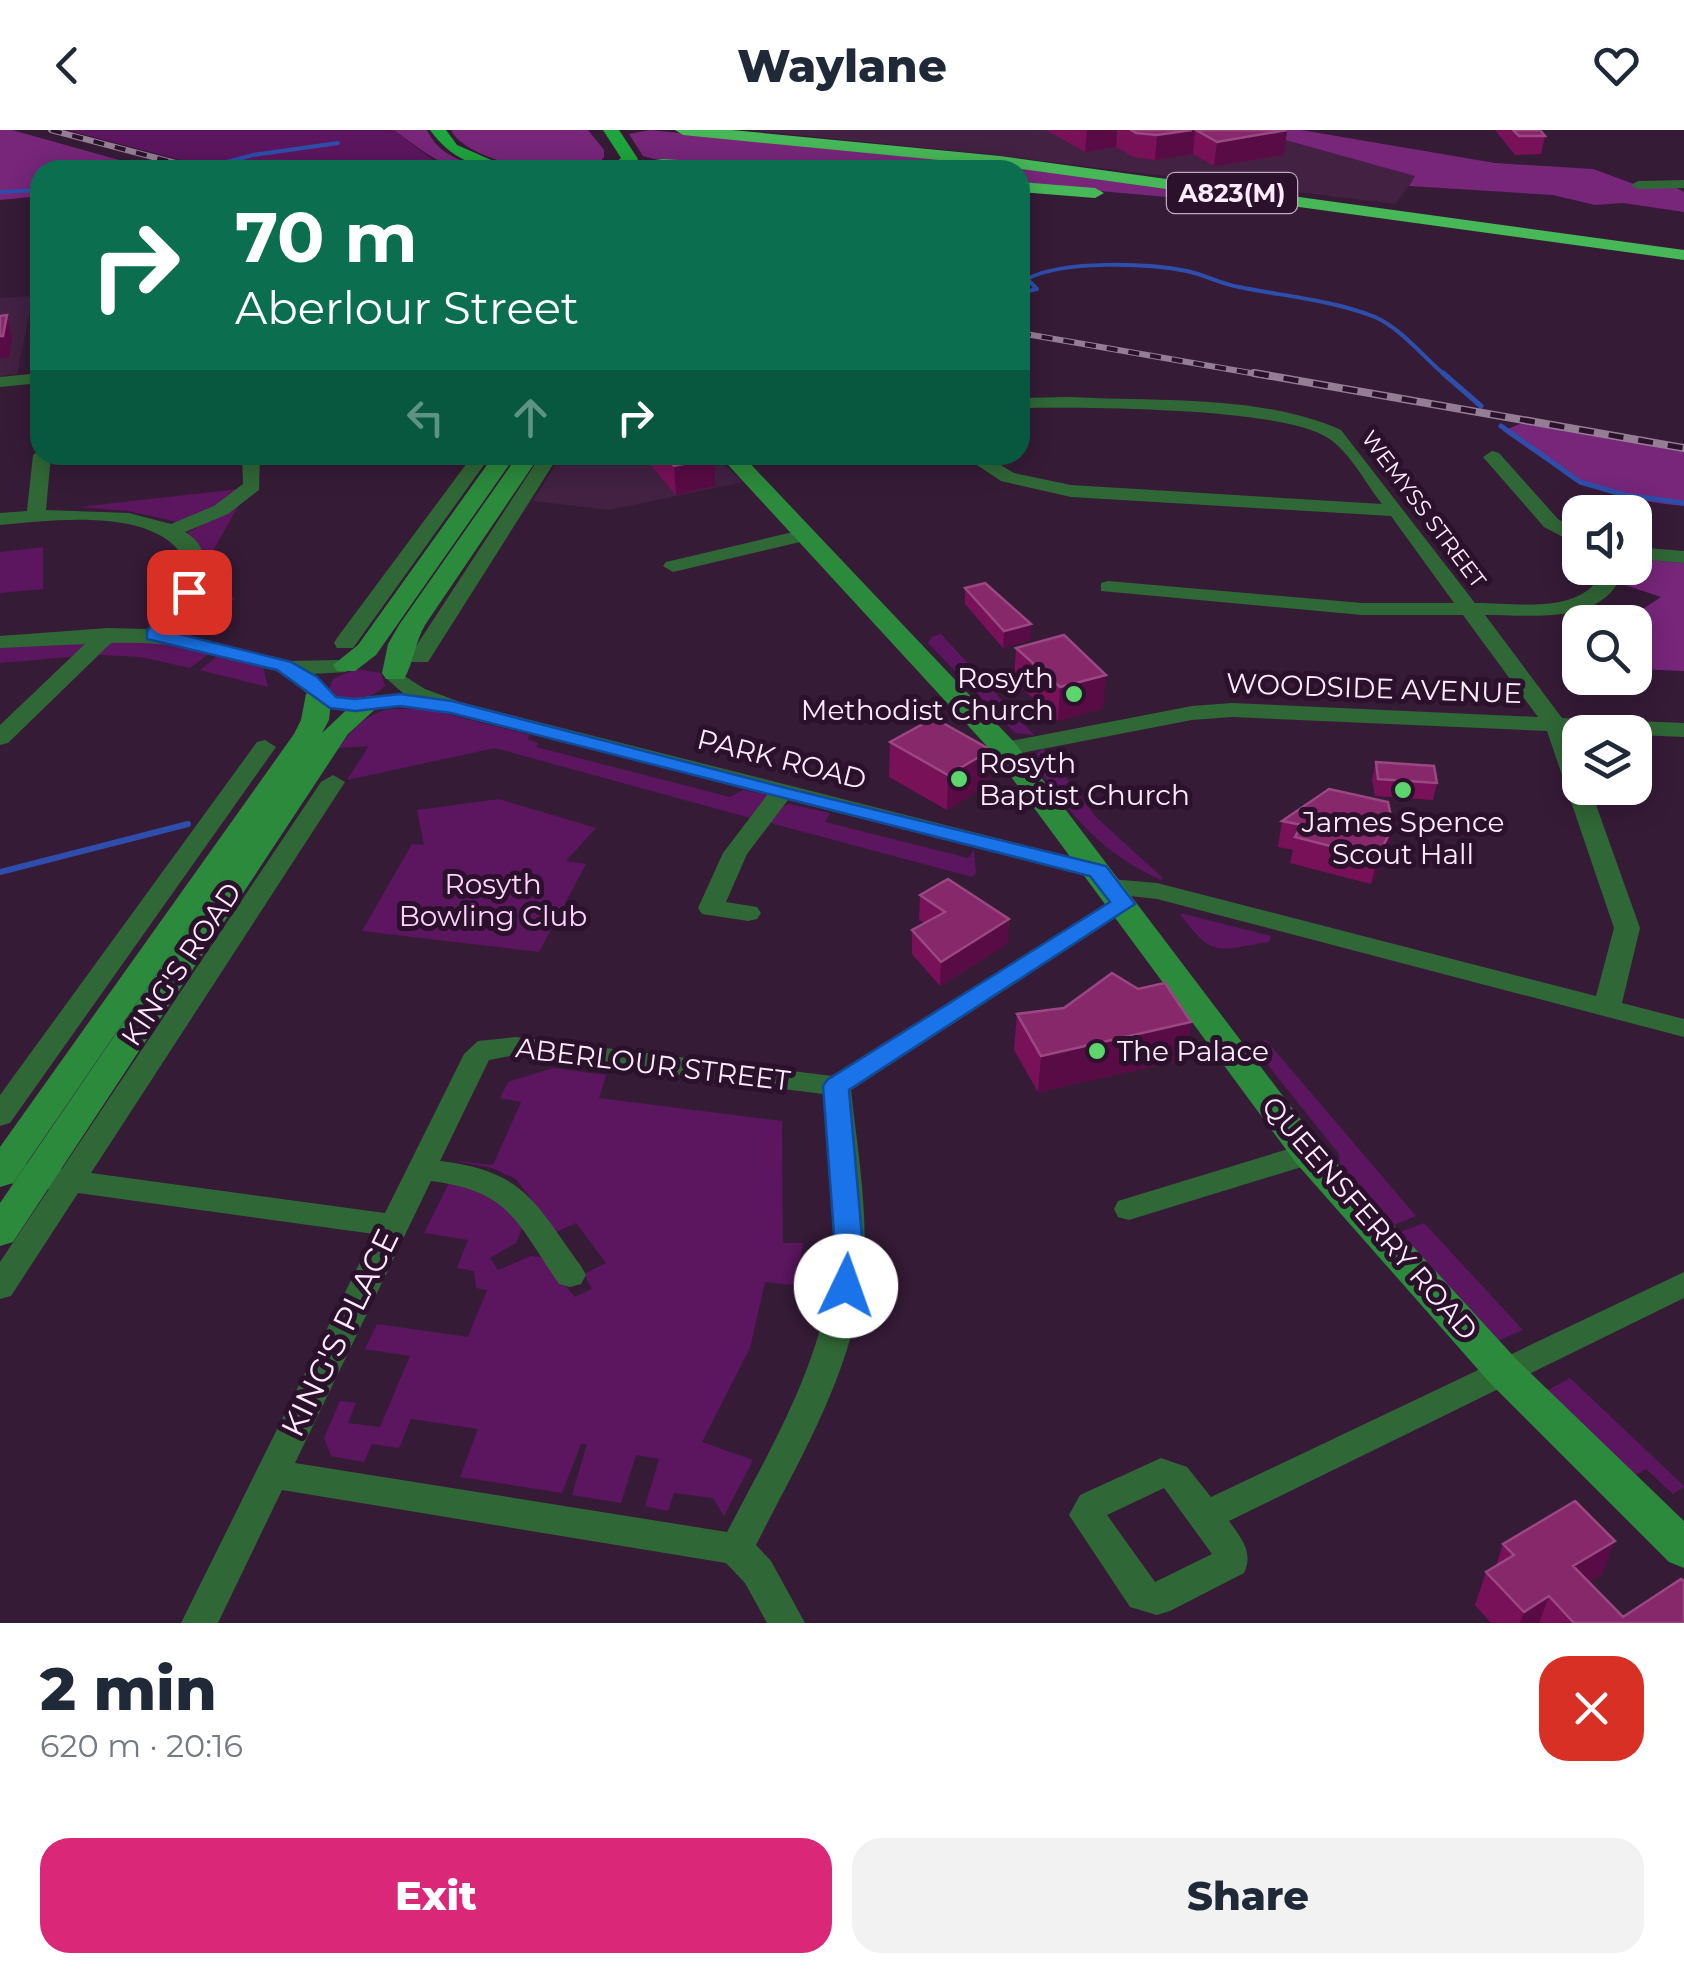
<!DOCTYPE html>
<html lang="en">
<head>
<meta charset="utf-8">
<style>
	:root { --surface:#fff; --page:#f2f2f3; --text:#1f2937; --muted:#747a83; --accent:#db2777 }
	body { margin:0; font-family:Montserrat,sans-serif; background:var(--page); color:var(--text); height:100vh; display:flex; flex-direction:column; font-size:38px; white-space:nowrap }
	* { box-sizing:border-box; margin:0 }
	p { font-size:32px; color:var(--muted) }
	.icon { flex:none; width:55px; height:55px; fill:none; stroke:currentColor; stroke-width:2; stroke-linecap:round; stroke-linejoin:round }
	.map { position:relative; height:1493px; overflow:hidden }
	.side { display:flex; flex-direction:column; background:var(--surface); flex:1 }
	.side>* { flex:none }
	.guide { position:absolute; left:30px; top:30px; width:1000px; height:305px; border-radius:30px; box-shadow:0 5px 25px #0003; background:#0b6e4f; color:#fff; overflow:hidden }
	.controls { position:absolute; left:1562px; top:365px; display:grid; gap:20px }
	.controls a { display:grid; place-items:center; width:90px; height:90px; border-radius:20px; background:var(--surface); box-shadow:0 5px 25px #0003; font-size:50px }
	.pin { position:absolute; display:grid; place-items:center; width:85px; height:85px; color:#fff; margin:-42px; border-radius:20px; box-shadow:0 5px 15px #0006 }
	.me { position:absolute; width:110px; margin:-55px; rotate:3deg; stroke-linejoin:round; filter:drop-shadow(0 0 8px #0008) }
	.turn { display:flex; align-items:center; gap:35px; height:210px; padding:0 40px; font-size:45px }
	.turn .icon { width:130px; height:130px; stroke-width:2.5 }
	.turn b { display:block; font-size:70px; line-height:85px }
	.lanes { display:flex; align-items:center; height:95px; padding:0 40px; background:#0003; justify-content:center; gap:50px; direction:ltr }
	.lanes .off { opacity:.35 }
	.round { display:grid; place-items:center; flex:none; width:105px; height:105px; border-radius:30px; background:var(--page) }
	.head { display:flex; align-items:center; justify-content:space-between; height:170px; padding:0 40px }
	h1 { font-size:60px; font-weight:800; line-height:75px }
	.primary-button { display:flex; gap:20px; margin-top:auto; padding:20px 40px }
	.primary-button a { flex:1; height:115px; border-radius:30px; background:var(--accent); color:#fff; font-size:40px; font-weight:800; line-height:115px; text-align:center }
	.primary-button a+a { background:var(--page); color:var(--text) }
	header { display:flex; justify-content:space-between; align-items:center; height:130px; padding:0 40px; background:var(--surface); font-size:45px; font-weight:800 }
	.map>svg:first-child { display:block }
	.built { fill:#422143 }
	.green { fill:#5c165f }
	.forest { fill:#77267a }
	.lines { fill:none; stroke-linecap:round; stroke-linejoin:round }
	.stream-far2 { stroke:#2e4eab; stroke-width:4 }
	.stream-far1 { stroke:#2e4eab; stroke-width:5 }
	.stream { stroke:#2e4eab; stroke-width:6 }
	.street { fill:#306736; fill-rule:evenodd }
	.secondary { fill:#2b8a3b; fill-rule:evenodd }
	.primary { fill:#1ea53d; fill-rule:evenodd }
	.highway { fill:#46b857; fill-rule:evenodd }
	.rail-far1-casing { stroke:#957e95; stroke-width:6 }
	.rail-casing { stroke:#957e95; stroke-width:8 }
	.rail-far1 { stroke:#2c112d; stroke-width:4; stroke-dasharray:11; stroke-linecap:butt }
	.rail { stroke:#2c112d; stroke-width:5; stroke-dasharray:15; stroke-linecap:butt }
	.wall { fill:#791159 }
	.shaded-wall { fill:#580b44 }
	.building { fill:#87286b; stroke:#9a4782; stroke-width:2.5 }
	.route { fill:#1a73e8; stroke:#114b97; stroke-width:2.5 }
	.poi-dot { fill:#5dd56d; stroke:#2c112d; stroke-width:4 }
	.labels { text-anchor:middle; stroke-width:10; stroke-linejoin:round; paint-order:stroke }
	.far-street-label { font-size:22px; fill:#feecfe; stroke:#2c112d }
	.shield { fill:#2c112d; stroke:#bfaabf; stroke-width:2.5 }
	.shield-label { font-size:25px; font-weight:bold; fill:#feecfe }
	.poi-label { font-size:28px; fill:#feecfe; stroke:#2c112d; text-anchor:start }
	.street-label { font-size:28px; fill:#feecfe; stroke:#2c112d }
	.park-label { font-size:28px; fill:#fdd2fd; stroke:#2c112d }
	.near-street-label { font-size:32px; fill:#feecfe; stroke:#2c112d }
</style>
</head>
<body>
<header><svg class="icon" aria-label="back" viewBox="0 0 24 24"><path d="M15 5l-7 7 7 7"/></svg>Waylane<svg class="icon" aria-label="heart" viewBox="0 0 24 24"><path d="M12 20l-8-8c-3-5 5-10 8-4 3-6 11-1 8 4z"/></svg></header>
<div class="map">
<svg width="1684" height="1493" viewBox="0 0 1684 1493">
	<rect width="100%" height="100%" fill="#361b37"/>
	<path class="built" d="M748,0h501l167,46 -21,28 -409,-50z
		M33,166l-16,78 -17,2v-78z
		M562,325h151l30,27 -134,28 -76,-9z"/>
	<path class="green" d="M67,0h327l40,31 26,9h-241z
		M239,359l-27,21 -35,12 -49,-11 -49,-4z
		M239,375l-29,51 -6,3 -17,-26z
		M43,417v42l-43,4v-41z
		M204,463l32,5 -41,34 -9,-2 -6,-8z
		M941,504l93,101 -19,-2 -87,-90 3,-6z
		M114,509l55,3 41,11 -20,15 -49,-11 -42,-2z
		M90,512l-9,14 -81,7v-16z
		M219,525l44,12 5,20 -68,-17z
		M356,539l25,4 4,13c-15,14 -34,16 -53,8l-3,-5 4,-10z
		M389,579h38l103,26 -3,4 11,4 -2,4 194,50 13,-7 29,6 -18,23 -259,-71 -148,32 22,-34 -30,2c15,-21 25,-32 50,-39z
		M1043,618l54,70 66,60 -2,2c-63,-29 -88,-64 -128,-118l1,-6z
		M499,669l97,29 -30,33 20,3 -47,88 -177,-21 50,-87 12,1 -7,-35z
		M789,674l41,9 -5,9 143,36 6,-8 2,23 -4,4 -205,-55 12,-14z
		M1180,784h4l87,22 -2,6c-52,8 -56,17 -89,-28z
		M1266,910l150,176 -27,11 -48,-56 -2,-17 -76,-95 -24,-13z
		M553,938l53,7 -7,23 183,23 1,122h20l-4,25 23,3 -2,17 -55,-6 -15,66 -48,94 51,18 -29,56 -11,-18 -39,-5 -6,18 -23,-5 14,-47 -23,-4 -15,48 -49,-8 15,-51h-6l-19,49 -102,-16 18,-48 -67,-10 -12,29 -27,-4 -8,18 -33,-6 -7,-18 16,-37 16,2 -8,20 32,4 30,-71 -45,-7 12,-25 91,13 19,-47 -11,-2 -2,-17 -17,-3 11,-28 -44,-7 25,-50 41,6 33,37 -7,17 -26,15 8,12 33,-14 10,1 34,40 17,-8 -8,-15 22,-11 -30,-40 -20,9 -40,-53 -24,-11 -37,-7 38,4 28,-63 -21,-4 8,-16z
		M1424,1093l99,107 -28,12 -99,-108z
		M1570,1248l114,108v1l-11,7 -27,-25 -14,8 -88,-85z"/>
	<path class="forest" d="M0,0h12l143,40h-115v26l-40,4z
		M394,0h33c12,26 36,31 61,40 -46,0 -58,-14 -94,-40z
		M451,0h137l16,20v7c-20,32 -139,5 -153,-27z
		M650,0l364,37 206,28 4,7 -204,-18v-14h-191l-175,-11 -11,-3 -14,-22z
		M1249,0h52l194,33 98,6 41,15 41,3 9,5v20l-61,-9 -28,2 -42,-10 -144,-9 6,-10z
		M1522,293l162,28v55c-87,-9 -111,-26 -181,-75z
		M1635,429l49,4v108l-49,-2v-47h-12l38,-25 -39,-13 3,-16h10z"/>
	<g class="lines">
		<path class="stream-far2" d="M208,37l45,-12 85,-12
			M0,62l40,-2
			M1020,163l17,-4 -10,-10c35,-19 120,-16 160,-8 18,4 34,13 52,16 44,9 93,13 136,30 27,12 48,40 71,59"/>
		<path class="stream-far1" d="M1443,243l38,33
			M1501,296l79,56 45,13 59,8"/>
		<path class="stream" d="M0,742l188,-48"/>
		<path class="street" d="M1684,50v8l-46,1 -7,-4 7,-4z
			M40,243v10l-40,4v-10z
			M1070,267c89,5 189,-3 271,33l134,173c44,0 111,13 129,-35h20c-16,58 -90,47 -139,47l77,103 122,5v14l-114,-5 10,28v28h10l50,140 -18,75 62,16v18l-527,-138 -55,-6 -4,-6 13,-8 46,4 439,113 18,-68 -67,-197 -315,-14 -40,3 -187,36 -8,-2 -3,-5 3,-5 8,-2 187,-36 40,-3 306,14 -75,-102h-101l-261,-24v-8l7,-2 254,22h92l-63,-87 -320,-19 -70,-16 -39,-26h22l30,18 57,12 311,19c-16,-20 -32,-52 -54,-66 -47,-31 -245,-31 -308,-30v-10z
			M40,320v5h11l-5,55 83,3 42,11 43,-18 29,-22 -1,-29h18l-1,35 -31,24 -43,18c42,25 7,75 -17,99l121,30 49,-1 11,7 -3,5 -34,2 16,17 -11,7c-15,-4 -23,-20 -38,-26 -53,-22 -112,-31 -168,-29l-103,100 -8,2v-20l85,-81 -85,4v-12l108,-8 39,1 27,-30 12,-37c-26,-56 -133,-42 -186,-37v-12l27,-2 6,-56z
			M1492,321l7,2 59,66 22,13v14l-36,-19 -61,-70z
			M473,325h18l-138,193h-16l-3,-5 3,-5z
			M541,325h18l-131,207h-16l-3,-5z
			M806,399l7,2v8l-140,33 -10,-6 3,-4z
			M1635,417l49,4v12l-49,-4z
			M398,542l27,17 35,13 647,164 3,5 -12,8 -310,-79 -41,54 -21,48 31,5 4,6 -4,6 -9,2 -46,-7 -4,-6 25,-55 45,-59 -334,-86 -67,-2 -3,-5 3,-5 38,-1 -18,-16z
			M265,610l11,7 -266,376 -10,3v-31l257,-353z
			M333,645l12,7 -254,391 294,40 79,-159 14,-13 38,-4 316,39 283,-178 9,-2 13,8 -286,186c7,66 20,134 10,200 -14,92 -64,174 -105,255l15,16 34,62h-38l-22,-40 -19,-20 -444,-73 -64,133h-37l193,-389 -296,-41 -67,103 -11,3v-37l49,-73 -49,-7v-22l62,9 259,-387zM516,925l307,39c4,51 13,102 11,153 -5,105 -60,195 -107,285l-432,-69 136,-282c80,10 86,42 128,103l11,3 11,-3 5,-9 -5,-9c-46,-63 -56,-95 -141,-105l49,-101z
			M1308,1013l10,3 5,8 -5,8 -189,58 -11,-3 -4,-8 4,-8z
			M1684,1142v26l-455,223c12,17 25,31 15,52l-74,38 -13,4 -27,-8 -61,-92 11,-20 81,-37 26,9 24,30zM1164,1358l48,66 -57,28 -48,-67z"/>
		<path class="secondary" d="M494,325h22l-140,200 -21,16h-18l-4,-6 25,-20z
			M518,325h22l-115,170c-10,17 -11,37 -21,54h-18l-4,-6 6,-29 11,-19z
			M719,325h23l273,288 305,402 198,216 166,160v47l-15,-6 -179,-179 -194,-220 -301,-408z
			M319,556l13,8 -3,26 -7,13 38,-36h18l4,6 -34,31 -335,508 -13,4v-43l243,-355 -230,335 -13,4v-40l294,-413 7,-14 5,-26z"/>
		<path class="primary" d="M430,0h16l11,15 57,25c-36,0 -63,-11 -84,-40z
			M603,0h16l19,29c-9,12 -18,11 -31,11l14,-12z"/>
		<path class="highway" d="M675,0h57l268,26 684,94v10l-684,-94 -317,-31z
			M663,29l97,6 8,5h-160l8,-5z
			M1020,52l75,6 9,5 -9,5 -75,-6z"/>
		<g class="rail-far1-casing">
			<path id="rail-far1" d="M51,0l151,40
				M1020,203l248,43"/>
		</g>
		<g class="rail-casing">
			<path id="rail" d="M1254,243l430,75"/>
		</g>
		<use href="#rail-far1" class="rail-far1"/>
		<use href="#rail" class="rail"/>
	</g>
	<path class="wall" d="M1046,0h241l-3,25 -70,11 -21,-12 -38,6 -21,-3 -18,-10 -31,5z
		M1495,0h45l5,6 -4,18 -26,1z
		M611,325h104v31l-39,9 -32,-38 -26,6z
		M965,458l66,36 -1,16 -27,8 -38,-44z
		M1016,518l87,60 -45,13 -44,-40z
		M890,612l101,8 -2,34 -42,26 -58,-33z
		M1376,632l61,21 -4,17 -58,-4 -3,-17z
		M1329,659l58,64 -16,31 -81,-21 3,-13 -15,-3 4,-26z
		M920,765l89,24 -2,25 -67,42 -28,-32v-24l13,-7 -6,-3z
		M1017,884l174,8 -5,37 -148,33 -24,-42z
		M1503,1414l99,30 -13,8 34,35 61,6h-193l-16,-18 11,-33 10,-6z"/>
	<path class="shaded-wall" d="M1087,0h30l-1,17 -31,5z
		M1195,0l-2,24 -38,6 2,-25z
		M1287,0l-3,25 -70,11 3,-24z
		M7,185l5,21 -3,21 -9,1v-22z
		M617,325h27v2l-26,6z
		M704,325h11v31l-39,9 -2,-29z
		M1031,494l-1,16 -27,8 1,-17z
		M1106,545l-3,33 -45,13 2,-34z
		M991,620l-2,34 -42,26 1,-35z
		M1393,696l-6,27 -16,31 6,-26z
		M1009,789l-2,25 -67,42 1,-24z
		M1191,892l-5,37 -148,33 3,-36z
		M1615,1411l-13,33 -41,25 12,-33z
		M1549,1466l-10,27h-19l4,-11z"/>
	<path class="building" d="M1131,0h61l-35,5 -21,-2z
		M1196,0h91l-70,12z
		M1513,0h27l5,6h-26z
		M7,185l-4,21h-3v-20z
		M665,325h47l2,3 -40,8z
		M985,453l46,41 -27,7 -39,-43z
		M1064,505l42,40 -46,12 -44,-39z
		M934,588l57,32 -43,25 -58,-33z
		M1376,632l58,4 3,17 -59,-4z
		M1329,659l59,13 5,24 -16,32 -82,-21 7,-12 -20,-4z
		M948,749l61,40 -68,43 -29,-32 33,-18 -25,-17z
		M1112,843l26,16 27,-6 26,39 -150,34 -24,-42 47,-6z
		M1575,1371l40,40 -42,25 50,51 58,-38 3,2v42h-110l-25,-27 -25,16 -38,-40 28,-17 -11,-11z"/>
	<path class="route" d="M189,457l9,5 -31,39 124,31 26,15 19,20 19,2 45,-5 52,7 334,87 320,78 29,38 -286,186 14,158 -7,46 -10,4 -11,-4 -4,-8 4,-38 -12,-162 4,-6 283,-178 -20,-26 -639,-163 -51,-7 -45,5 -25,-3 -53,-38 -130,-31v-8l35,-43z"/>
	<g class="poi-dot">
		<circle cx="1074" cy="564" r="10"/>
		<circle cx="959" cy="649" r="10"/>
		<circle cx="1403" cy="660" r="10"/>
		<circle cx="1097" cy="921" r="10"/>
	</g>
	<g class="labels">
		<g class="far-street-label">
			<text transform="translate(1424 379) rotate(53)" y="8">WEMYSS STREET</text>
		</g>
		<rect class="shield" x="1167" y="43" width="130" height="40" rx="8"/>
		<g class="shield-label">
			<text x="1232" y="72">A823(M)</text>
		</g>
		<g class="poi-label">
			<text x="1054" y="558" text-anchor="end">Rosyth<tspan x="1054" dy="32">Methodist Church</tspan></text>
			<text x="979" y="643">Rosyth<tspan x="979" dy="32">Baptist Church</tspan></text>
			<text x="1403" y="702" text-anchor="middle">James Spence<tspan x="1403" dy="32">Scout Hall</tspan></text>
			<text x="1117" y="931">The Palace</text>
		</g>
		<g class="street-label">
			<text transform="translate(1374 558) rotate(2)" y="10">WOODSIDE AVENUE</text>
			<text transform="translate(782 629) rotate(14)" y="10">PARK ROAD</text>
			<text transform="translate(181 834) rotate(-56)" y="10">KING'S ROAD</text>
			<text transform="translate(653 934) rotate(7)" y="10">ABERLOUR STREET</text>
			<text transform="translate(1370 1088) rotate(49)" y="10">QUEENSFERRY ROAD</text>
		</g>
		<g class="park-label">
			<text x="493" y="764">Rosyth<tspan x="493" dy="32">Bowling Club</tspan></text>
		</g>
		<g class="near-street-label">
			<text transform="translate(340 1203) rotate(-64)" y="11">KING'S PLACE</text>
		</g>
	</g>
</svg>
<div class="controls">
<a><svg class="icon" aria-label="sound" viewBox="0 0 24 24"><path d="M4 9h4l5-4v14l-5-4H4zM17 9q2 3 0 6"/></svg></a>
<a><svg class="icon" aria-label="search" viewBox="0 0 24 24"><circle cx="10" cy="10" r="6"/><path d="M15 15l6 6"/></svg></a>
<a><svg class="icon" aria-label="layers" viewBox="0 0 24 24"><path d="M12 4l9 5-9 5-9-5zM3 14l9 5 9-5"/></svg></a>
</div>
<div class="pin" style="left:189px;top:462px;background:#d93025"><svg class="icon" aria-label="arrive" viewBox="0 0 24 24"><path d="M6 21V4h12l-3 4 3 4H6"/></svg></div>
<svg class="me" style="left:846px;top:1156px" viewBox="-20 -20 40 40"><circle r="19" fill="#fff"/><path d="M0-13L10 11 0 6-10 11z" fill="#1a73e8"/></svg>
<div class="guide">
<div class="turn"><svg class="icon" aria-label="right" viewBox="0 0 24 24"><path d="M7 20v-9h11M14 6l5 5-5 5"/></svg><div><b>70 m</b>Aberlour Street</div></div>
<div class="lanes"><svg class="icon off" aria-label="left" viewBox="0 0 24 24"><path d="M17 20v-9H6M10 6l-5 5 5 5"/></svg><svg class="icon off" aria-label="ahead" viewBox="0 0 24 24"><path d="M12 20V5M6 11l6-6 6 6"/></svg><svg class="icon" aria-label="right" viewBox="0 0 24 24"><path d="M7 20v-9h11M14 6l5 5-5 5"/></svg></div>
</div>
</div>
<section class="side">
<div class="head"><div><h1>2 min</h1><p>620 m · 20:16</p></div><a class="round" style="background:#d93025;color:#fff"><svg class="icon" aria-label="close" viewBox="0 0 24 24"><path d="M6 6l12 12M18 6L6 18"/></svg></a></div>
<div class="primary-button"><a>Exit</a><a>Share</a></div>
</section>
</body>
</html>
